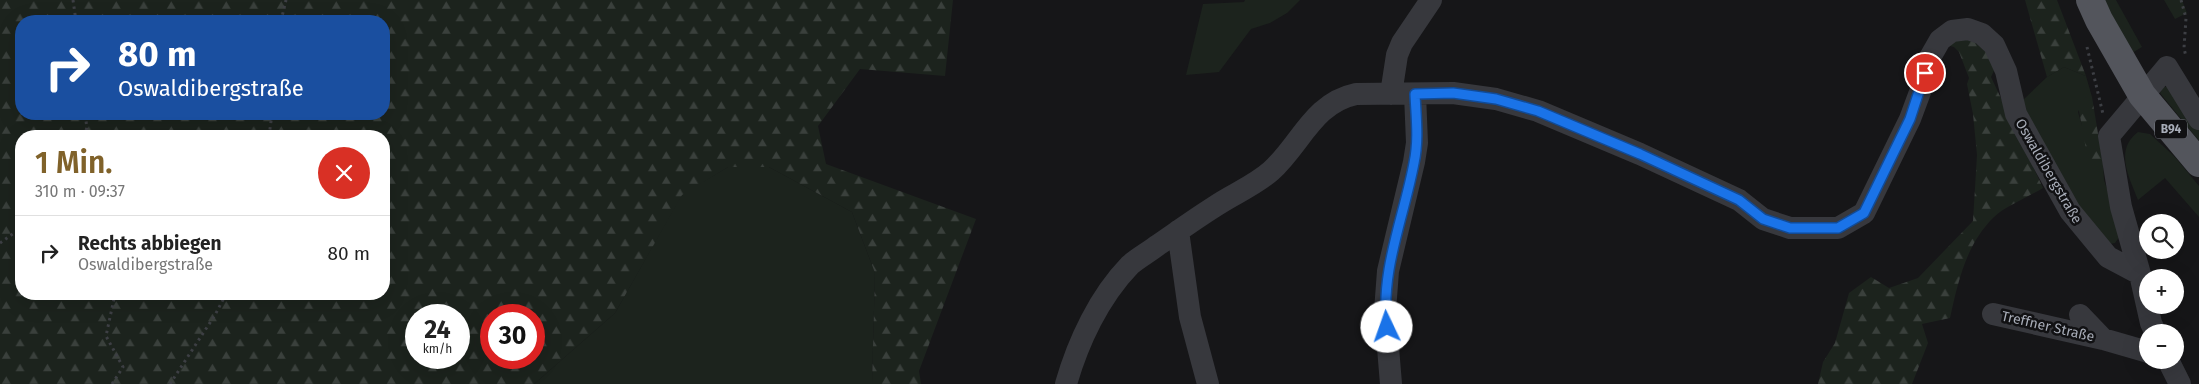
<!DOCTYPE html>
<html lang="de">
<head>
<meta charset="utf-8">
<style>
	:root { --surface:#fff; --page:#f2f2f2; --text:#222; --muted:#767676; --line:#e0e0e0; --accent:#80622a }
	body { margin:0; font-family:"Fira Sans",sans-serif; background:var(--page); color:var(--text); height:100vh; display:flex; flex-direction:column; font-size:19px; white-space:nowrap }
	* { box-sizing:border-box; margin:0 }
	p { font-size:16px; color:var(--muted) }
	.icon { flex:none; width:28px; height:28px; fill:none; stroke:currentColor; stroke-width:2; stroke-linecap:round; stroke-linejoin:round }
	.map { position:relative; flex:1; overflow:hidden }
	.side { position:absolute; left:15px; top:130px; width:375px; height:170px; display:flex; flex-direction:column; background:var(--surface); border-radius:20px; box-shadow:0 5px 20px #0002 }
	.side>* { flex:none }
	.guide { position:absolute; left:15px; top:15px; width:375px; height:105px; border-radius:20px; box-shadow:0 5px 20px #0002; background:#1a4fa0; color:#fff; overflow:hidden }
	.fabs { position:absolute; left:2139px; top:214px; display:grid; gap:10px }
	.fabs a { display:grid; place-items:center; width:45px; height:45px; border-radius:50%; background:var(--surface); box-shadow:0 5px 20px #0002; font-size:25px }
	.speed { position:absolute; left:405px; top:304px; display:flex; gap:10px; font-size:25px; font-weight:700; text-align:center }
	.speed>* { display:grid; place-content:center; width:65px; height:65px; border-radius:50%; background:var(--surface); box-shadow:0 5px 20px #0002; line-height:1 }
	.speed small { font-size:12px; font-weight:400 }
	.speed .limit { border:8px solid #d22; background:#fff; color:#111 }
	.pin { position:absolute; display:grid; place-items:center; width:42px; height:42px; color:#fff; margin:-21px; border:2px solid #fff; border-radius:50%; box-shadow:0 1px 5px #0007 }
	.me { position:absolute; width:55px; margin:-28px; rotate:357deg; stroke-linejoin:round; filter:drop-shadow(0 0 4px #0008) }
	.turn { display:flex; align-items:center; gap:18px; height:105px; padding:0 20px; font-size:22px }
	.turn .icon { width:65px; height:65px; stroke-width:2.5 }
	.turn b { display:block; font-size:35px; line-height:42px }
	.round { display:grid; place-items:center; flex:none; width:52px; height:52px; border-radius:26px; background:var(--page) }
	.headline { display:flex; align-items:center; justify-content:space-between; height:85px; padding:0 20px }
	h1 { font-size:30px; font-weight:600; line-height:38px; color:var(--accent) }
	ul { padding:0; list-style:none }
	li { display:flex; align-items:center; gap:15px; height:75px; padding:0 20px; border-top:1px solid var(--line) }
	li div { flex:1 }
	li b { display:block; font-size:19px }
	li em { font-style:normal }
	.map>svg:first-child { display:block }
	.green { fill:#1c231d }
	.forest { fill:url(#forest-firs); fill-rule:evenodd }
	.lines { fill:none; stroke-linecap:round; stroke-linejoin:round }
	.path { stroke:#3d3f44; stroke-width:3; stroke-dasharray:2.5 4; stroke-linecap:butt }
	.minor { stroke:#37383d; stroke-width:22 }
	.major { stroke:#53555c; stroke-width:28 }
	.route-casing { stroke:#114b97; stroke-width:12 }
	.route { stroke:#1a73e8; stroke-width:9 }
	.labels { text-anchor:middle; stroke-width:5; stroke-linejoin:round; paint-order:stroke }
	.shield { fill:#111113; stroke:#7b7e86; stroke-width:1 }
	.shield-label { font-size:12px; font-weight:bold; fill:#a8adb8 }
	.street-label { font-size:14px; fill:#a8adb8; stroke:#111113 }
</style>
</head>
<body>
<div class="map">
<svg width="2199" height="384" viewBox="0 0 2199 384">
	<defs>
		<pattern id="forest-firs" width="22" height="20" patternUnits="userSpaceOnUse" patternTransform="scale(1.25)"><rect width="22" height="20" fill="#1c231d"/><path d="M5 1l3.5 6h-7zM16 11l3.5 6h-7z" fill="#3a403c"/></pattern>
	</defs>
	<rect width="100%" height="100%" fill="#161618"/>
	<path class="green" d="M1245,0h55l-13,13 -17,10 -19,6 -32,43 -33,3 17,-71 41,-2z
		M2104,0h12l26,47 -10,6z
		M2164,0h18l5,13 -12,6z
		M2064,67l22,9 6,21h-6l-8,15 5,17 20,35 1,16 18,53 -7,10 -11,2 -15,-11 -65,-126v-9l23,-22z
		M2163,87h5l31,42v12l-39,-48z
		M2138,132l12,2 25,23 24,29v31l-34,-39 -27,22c-9,-23 -24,-50 0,-68z
		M728,167h41l83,45 23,61 -3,111h-338l81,-71 67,-119z"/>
	<path class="forest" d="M0,0h953l-8,76 -85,-7 -42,57 8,38 150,55 -57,152 2,13h-49l3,-111 -23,-61 -83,-45h-41l-46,28 -67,118 -81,71h-534zM384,21v93h-363v-93zM384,136v158h-363v-158zM416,315h43v43h-43zM491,315h43v43h-43z
		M2025,0h32l29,76 -22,-9 -17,10z
		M1967,36l23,18 6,12 -5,11 52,111c-13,8 -39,19 -49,29 -28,27 -36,65 -44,101l-28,6 6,19 -16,41h-94l5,-22 12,-19 14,-50 22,-16 18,11 29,-10 55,-57 4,-66 -4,-41 -6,-30 2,-6 -10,-26 -5,-5 -11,-3z
		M2086,97h6l11,67 -15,-4 -11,-60z"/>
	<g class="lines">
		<path class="path" d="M73,0l3,21
			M2181,0l5,18 -2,30 2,9
			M281,21l5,-21
			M2087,47l16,67
			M83,136l4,-8 -2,-14
			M269,136l3,-22
			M0,243l21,-15
			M112,384l11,-17 -17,-31 9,-42
			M170,384l45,-69 11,-21"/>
		<path class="minor" d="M1391,94l6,-39 5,-12 29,-43
			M1178,231l12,86 18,67
			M1993,314l110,25 45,13
			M2080,315l23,24
			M2155,332l-4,-9 -11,-49 -19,-67 -12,-71 58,-69 32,52
			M2168,360l12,24
			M1066,384c12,-42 33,-87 64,-119 8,-7 19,-13 28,-20 19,-13 37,-26 56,-38 19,-13 40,-21 57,-36 30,-27 42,-68 85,-77l97,-1 43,6 42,12 102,43 99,46 24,19 27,9h48l26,-15 46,-94 13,-35 5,-23 12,-21 12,-9 16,-2 14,5 12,11 12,26 10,43 54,97 38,46 32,17
			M1391,384l-6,-73 3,-40 26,-109 3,-19 -2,-49"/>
		<path class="major" d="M2090,0l9,20 43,75 57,68"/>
	</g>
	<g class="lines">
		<g class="route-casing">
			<path id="route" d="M1387,327c-7,-56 17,-110 27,-164 5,-23 2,-46 1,-69l38,-1 43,6 42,12 102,43 99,46 24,19 27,9h48l26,-15 46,-94 15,-46"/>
		</g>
		<use href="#route" class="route"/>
	</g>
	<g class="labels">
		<rect class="shield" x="2155" y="119.5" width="32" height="19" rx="4"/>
		<g class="shield-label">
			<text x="2171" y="133">B94</text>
		</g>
		<g class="street-label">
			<text transform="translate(2049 171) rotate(60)" y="5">Oswaldibergstraße</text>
			<text transform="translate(2048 326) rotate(13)" y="5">Treffner Straße</text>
		</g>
	</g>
</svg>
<div class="fabs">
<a><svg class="icon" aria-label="search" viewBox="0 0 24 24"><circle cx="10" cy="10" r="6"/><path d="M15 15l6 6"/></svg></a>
<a>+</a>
<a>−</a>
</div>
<div class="speed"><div>24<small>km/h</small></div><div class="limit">30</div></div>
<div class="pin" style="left:1925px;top:73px;background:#d93025"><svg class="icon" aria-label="arrive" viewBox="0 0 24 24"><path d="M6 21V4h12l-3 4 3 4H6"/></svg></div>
<svg class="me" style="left:1387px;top:327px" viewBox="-20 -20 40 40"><circle r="19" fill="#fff"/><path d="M0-13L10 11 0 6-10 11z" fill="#1a73e8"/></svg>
<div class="guide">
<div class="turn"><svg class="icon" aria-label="right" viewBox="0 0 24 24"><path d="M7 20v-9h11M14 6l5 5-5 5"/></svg><div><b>80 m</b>Oswaldibergstraße</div></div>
</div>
<section class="side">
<div class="headline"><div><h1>1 Min.</h1><p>310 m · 09:37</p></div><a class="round" style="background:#d93025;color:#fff"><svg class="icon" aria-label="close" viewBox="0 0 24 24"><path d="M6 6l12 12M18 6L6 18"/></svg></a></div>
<ul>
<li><svg class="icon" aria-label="right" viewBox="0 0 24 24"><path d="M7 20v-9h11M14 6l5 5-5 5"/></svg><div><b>Rechts abbiegen</b><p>Oswaldibergstraße</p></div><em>80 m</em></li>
</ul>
</section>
</div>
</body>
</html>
